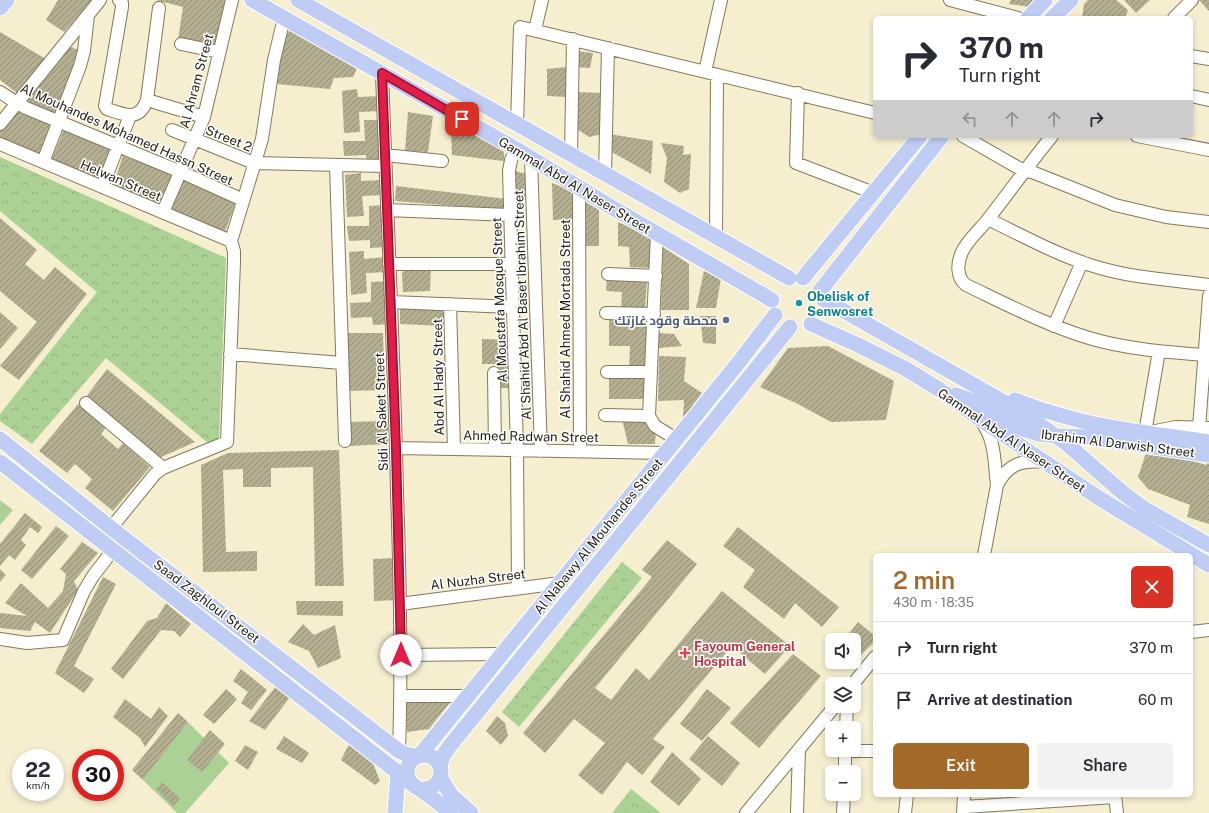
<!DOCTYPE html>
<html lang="en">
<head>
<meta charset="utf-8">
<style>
	:root { --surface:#fff; --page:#f2f2f3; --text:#2b2b33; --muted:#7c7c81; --line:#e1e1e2; --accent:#a36928 }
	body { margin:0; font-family:"Public Sans",Cairo,sans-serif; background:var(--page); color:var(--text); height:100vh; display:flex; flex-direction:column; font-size:15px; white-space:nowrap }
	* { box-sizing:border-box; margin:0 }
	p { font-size:13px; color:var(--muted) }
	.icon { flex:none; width:22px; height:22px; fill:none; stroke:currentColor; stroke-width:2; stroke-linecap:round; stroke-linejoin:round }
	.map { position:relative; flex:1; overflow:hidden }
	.drawer { position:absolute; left:873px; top:553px; width:320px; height:244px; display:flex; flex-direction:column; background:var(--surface); border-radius:6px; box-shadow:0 2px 6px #0003 }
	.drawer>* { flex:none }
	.top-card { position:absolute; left:873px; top:16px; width:320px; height:122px; border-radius:6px; box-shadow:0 2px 6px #0003; background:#fff; color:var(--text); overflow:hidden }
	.fabs { position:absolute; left:825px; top:633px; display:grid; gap:8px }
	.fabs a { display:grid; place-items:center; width:36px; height:36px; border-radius:6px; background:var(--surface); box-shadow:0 2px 6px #0003; font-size:20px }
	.speed { position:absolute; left:12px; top:749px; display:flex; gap:8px; font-size:20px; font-weight:700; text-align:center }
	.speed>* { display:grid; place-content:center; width:52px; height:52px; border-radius:50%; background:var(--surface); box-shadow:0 2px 6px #0003; line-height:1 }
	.speed small { font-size:10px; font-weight:400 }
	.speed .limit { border:6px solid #d22; background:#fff; color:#111 }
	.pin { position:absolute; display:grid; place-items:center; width:34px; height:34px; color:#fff; margin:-17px; border-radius:8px; box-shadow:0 2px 6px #0006 }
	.me { position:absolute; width:44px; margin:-22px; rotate:0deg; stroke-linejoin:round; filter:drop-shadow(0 0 3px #0008) }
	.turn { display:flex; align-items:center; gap:14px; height:84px; padding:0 20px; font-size:18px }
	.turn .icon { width:52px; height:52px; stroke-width:2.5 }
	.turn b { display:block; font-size:28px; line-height:34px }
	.lanes { display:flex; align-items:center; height:38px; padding:0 20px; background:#0003; justify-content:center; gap:20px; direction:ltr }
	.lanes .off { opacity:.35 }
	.round { display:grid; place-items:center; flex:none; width:42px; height:42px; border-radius:6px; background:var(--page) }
	.headline { display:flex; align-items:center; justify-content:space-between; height:68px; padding:0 20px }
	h1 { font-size:24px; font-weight:600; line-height:30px; color:var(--accent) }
	.primary-button { display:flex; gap:8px; margin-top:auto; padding:8px 20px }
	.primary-button a { flex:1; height:46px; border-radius:6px; background:var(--accent); color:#fff; font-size:16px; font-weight:600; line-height:46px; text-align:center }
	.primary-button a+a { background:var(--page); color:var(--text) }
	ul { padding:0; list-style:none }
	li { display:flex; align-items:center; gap:12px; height:52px; padding:0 20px; border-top:1px solid var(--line) }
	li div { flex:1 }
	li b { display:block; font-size:15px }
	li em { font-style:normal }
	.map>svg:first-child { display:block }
	.green { fill:#acd194 }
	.forest { fill:url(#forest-crowns) }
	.building { fill:url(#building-hatch) }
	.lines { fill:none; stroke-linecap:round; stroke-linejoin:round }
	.minor-casing { stroke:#807a5d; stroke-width:14 }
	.major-casing { stroke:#fff; stroke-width:17 }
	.minor { stroke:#fff; stroke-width:12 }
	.major { stroke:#bfcdf5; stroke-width:15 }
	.route-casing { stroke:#92132f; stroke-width:10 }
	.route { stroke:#e11d48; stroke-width:7 }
	.culture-dot { fill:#0f9aa8; stroke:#fff; stroke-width:1.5 }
	.service-dot { fill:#5c6f8a; stroke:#fff; stroke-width:1.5 }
	.health-dot { fill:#e0444e; stroke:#fff; stroke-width:1.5 }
	.labels { text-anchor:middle; stroke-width:3; stroke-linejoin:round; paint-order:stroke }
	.street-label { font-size:13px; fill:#211e13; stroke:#fff }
	.culture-label { font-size:13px; font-weight:bold; fill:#0d838f; stroke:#fff; text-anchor:start }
	.service-label { font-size:13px; font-weight:bold; fill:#4e5e75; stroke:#fff; text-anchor:end }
	.health-label { font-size:13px; font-weight:bold; fill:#be3a42; stroke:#fff; text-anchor:start }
</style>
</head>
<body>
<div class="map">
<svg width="1209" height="813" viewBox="0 0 1209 813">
	<defs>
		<pattern id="forest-crowns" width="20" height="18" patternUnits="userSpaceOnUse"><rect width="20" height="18" fill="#acd194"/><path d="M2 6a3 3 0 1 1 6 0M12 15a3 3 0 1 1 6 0" fill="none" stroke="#94b37f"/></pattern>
		<pattern id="building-hatch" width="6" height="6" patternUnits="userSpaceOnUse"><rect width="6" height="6" fill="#b5af91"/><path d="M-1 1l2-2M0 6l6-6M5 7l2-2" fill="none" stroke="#938e75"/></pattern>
	</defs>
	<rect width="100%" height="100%" fill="#f5eecf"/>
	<path class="green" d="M0,500l13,10 -13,15z
		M188,722l41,41 -44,50h-8l-34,-33z"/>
	<path class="forest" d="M0,157l226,101 -7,182 -11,3 -102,-85 -74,86 -32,-23v-7l97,-122 -97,-81z
		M622,562l20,16 -123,149 -17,-15z
		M631,789l30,24h-49z"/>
	<path class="building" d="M58,0h35l-29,32 -18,-12z
		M156,0h69l-10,48 -37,-8 5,-33z
		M1011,0h26l-6,7 -22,-3z
		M1088,0h28l12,10 -3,8h-43l2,-14z
		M1124,0h26l-14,13z
		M1199,0h10v11z
		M290,29l68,37 -5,11 -19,1 -4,11 -53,-5 4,-41z
		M0,32l46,27 -29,34 -17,-13z
		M71,47l10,4 -25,63 -29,-13z
		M576,51l17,2 -3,15 -15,-1z
		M566,67l1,30 -20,-1v-27z
		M357,89l1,8 22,-1 1,15 -22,1 1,20 -16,1 -2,-42z
		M576,92l28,1 -2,41 -13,3 -15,-10z
		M18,107l36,16 -15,33 -39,-16v-11z
		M408,112l25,4 -5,36 -23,-1z
		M364,120h17l1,42 -16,1v-8l-22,1 -1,-15h22z
		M461,125l43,24v12l-52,-6 -1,-27z
		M64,129l48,21 -14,32 -47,-21z
		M609,134l44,7 -2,33 -41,-23z
		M661,143l23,3 -1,9 8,-1 -2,35 -9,4 -16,-11 3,-24z
		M123,156l51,19 -14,31 -47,-21z
		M512,170l18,5v24l-17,3z
		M361,173v8l22,-1 1,15 -22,1 2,20 -17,1 -2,-42z
		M183,180l53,22 -12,32 -55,-23z
		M552,183l21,8v28l-20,1z
		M396,186l111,13 -2,11 -110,-9z
		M584,201l15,9v36h-15z
		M385,205l1,42 -16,1v-8l-21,1 -2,-15h22v-20z
		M0,218l37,32 -12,14 19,16 11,-13 32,27 -68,86 -19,-14 37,-44 -37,-31z
		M618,222l35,15 -1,31 -22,-1 -1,-20 -11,-1z
		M663,247l26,17v46h-28z
		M364,251v8l22,-2 2,15 -22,1 1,20 -16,2 -2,-43z
		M407,266l24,1 -1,24 -27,1 -1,-19z
		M704,271l17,7 -5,30h-20z
		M607,276l40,3 -2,32 -24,-2 1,-17 -16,-1z
		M387,281l1,43 -15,1 -1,-8 -21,1 -1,-15 21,-1v-20z
		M400,307l45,1v18l-45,-2z
		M0,312l18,16 -18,21z
		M609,316l43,5 -2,47h-21l1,-22h-21z
		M700,316h16v28l-13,-1z
		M347,333h36l2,57 -36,1z
		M659,333l15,1 8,12 -23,2z
		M482,339l31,1 -1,48h-13l-1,-24h-16z
		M828,346l66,35 -8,39 -55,2 -35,-19 -36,-16 28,-39z
		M659,356l27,1 -2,24 18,12 -19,25 1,-18 -26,1z
		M107,369l88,73 -36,16 -73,-61z
		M609,373l40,1 -1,25h-39z
		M78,404l29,22 -6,8 17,15 5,-6 27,24 -37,44 -28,-23 7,-9 -17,-15 -8,9 -28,-22z
		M635,418l21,10 -1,16h-27l-6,-25z
		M388,421v23l-39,2 -1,-24z
		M339,450l5,136h-29l-2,-119 -42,1v19h-28v-18l-20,1 3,82 31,-1v20l-54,1 -2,-107 27,-12z
		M1162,451l44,14 3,-9v68l-22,-7 3,-12 -42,-16 -10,-12 8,-24z
		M25,513l17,14 -4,6 -8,-6 -9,13 5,5 -11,15 -6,-5 -9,11v-22z
		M56,526l13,10 -37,43 -11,-9z
		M738,527l101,80 -17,20 -27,-24 -11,16 -41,-32 12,-17 -32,-24z
		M667,540l30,24 -102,124 16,12 25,-32 13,12 73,-89 68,55 -25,28 -33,-28 -79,93 12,8 -23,28 -15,-13 -25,33 -24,-20 27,-32 -31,-24 -29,34 -22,-20 129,-156 -10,-7z
		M82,542l16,11 -24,28 4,9 -28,43 -15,-11 -5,9 -30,-3v-15l27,3 -22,-13 16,-20 27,25 15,-17 3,-17 -6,-5z
		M395,558l1,42 -22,1 -1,-42z
		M0,569l6,6 -6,7z
		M103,577l13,7 -42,82 20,13 -10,14 -29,-20z
		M296,601h47v15l-46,-1z
		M166,603l25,21 -11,13 -6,-6 -13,-1 -38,49 -12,-10 36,-48 10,-3z
		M858,622l17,14v5l-14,14 -7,-5v-10h-10z
		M303,624l11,11 21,-10 6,33 -23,10 -9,-17 -21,-9z
		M793,654l28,22 -62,72 -29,-25z
		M241,669l26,21 -16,20 -10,-7 7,-11 -15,-11z
		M276,686l14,11 -25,33 -16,-9z
		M226,689l11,10 -23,25 -11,-9z
		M707,689l24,19 -29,33 -22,-17z
		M125,699l26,20 8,-12 9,9 -23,31 -5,-9 -27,-21z
		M452,700l-23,29 -22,3 -1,-31z
		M178,713l10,9 -45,58 -11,-10z
		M497,716l8,7 3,13 -7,9 -15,-14z
		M210,730l15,14 -23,28 -15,-12z
		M284,736l25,17 -7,10 -26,-14z
		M708,736l32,27 -18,23 -33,-27z
		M351,740l17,11 12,30 -5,4 -34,-25z
		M245,745l13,7 -10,18 -13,-9z
		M672,752l29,27 -22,27 -29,-24z
		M162,782l18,16 -7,8 -17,-17z"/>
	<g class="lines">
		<g class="minor-casing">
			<path id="minor" d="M119,0l3,3v4l-17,99 2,3c18,6 32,13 40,-9l12,-92
				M950,0l68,18
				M1174,18l18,-18
				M535,30l7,-30
				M181,44l38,8
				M1191,56l18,3
				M705,72l16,-72
				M382,73c5,139 12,279 15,419 3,86 5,172 2,259
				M0,92l17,11 9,5 155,64 62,28
				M798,93l-2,70 78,30
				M1191,96l18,4
				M147,100l57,17
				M0,124l100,-124
				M517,124l3,-97 355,86
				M172,130l82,33 131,3
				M963,136l61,35 8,1 83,33 51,12 43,5
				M1052,136c-22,27 -42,55 -63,82 -8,11 -21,21 -27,34 -5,11 -6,25 4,33 40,19 80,40 123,53 37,11 77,14 115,17
				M1137,136l72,14
				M0,144l231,97
				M516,149l-5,11 -2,11 8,279 1,138
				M571,154l2,-115
				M385,155l57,6
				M531,159l10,292
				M43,162l37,-96 4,-15 4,-36
				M336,166l9,275
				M605,174l3,-126
				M102,187l28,-71
				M579,187l1,264
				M387,210l124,5
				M163,212l41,-95 28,-117
				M988,219c37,18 73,38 112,49 34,10 74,12 109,17
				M657,233l-8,183 6,10 21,13
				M716,237l1,-162
				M231,241l31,-102 12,-79 10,-42
				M389,264h123
				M608,274l48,2
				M391,302l122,5
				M450,304l4,145
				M606,313l48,1
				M1054,326l28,-64
				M1159,351l-14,82 31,-6 33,1
				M230,354l112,9
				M607,372h44
				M494,373l1,77
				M86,403l77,65
				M605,415l44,1
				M980,420c16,19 14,42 17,65
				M1199,428l10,-132
				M396,448l269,5
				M111,528l44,-54 8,-6 64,-26 7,-180v-11l-3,-10
				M984,555l13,-70c11,-21 24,-25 47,-23
				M400,604l160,-21
				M1191,632l18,-2
				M0,639l27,4 36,-3 21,-49 9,-15 20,-26
				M401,655l102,-1
				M853,684l22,-27
				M401,696h68
				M846,728l1,-22
				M845,751h30
				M845,772v-22
				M1115,795l2,18
				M964,807l151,-10
				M746,813l89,-107
				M797,813l2,-63
				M843,813l1,-19
				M905,813l2,-18
				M963,813l1,-18"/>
		</g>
		<g class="major-casing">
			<path id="major" d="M252,0l264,149 90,55 166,96
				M298,0l491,278
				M0,8l7,-8
				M1028,18l17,-18
				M1052,18l19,-18
				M803,278l117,-142
				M820,291l122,-155
				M823,299l202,115 42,30 56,49 22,16 64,36
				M811,324l47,21 48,24 34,21 37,27 125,83 107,65
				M956,395l16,6 51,28 16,5 18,2 29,1 123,18
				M1015,400c12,4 23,9 35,12 51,17 106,22 159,30
				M0,439l111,89 288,223 9,4 9,1
				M0,462l410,320
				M407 772a17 17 0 1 1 34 0a17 17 0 1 1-34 0Z
				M420,755l319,-393 36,-47
				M440,766l3,-10 6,-9 341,-420
				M440,777l11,18 20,18
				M418,788l18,13 15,12
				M395,813l3,-40"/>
		</g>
		<use href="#minor" class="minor"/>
		<use href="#major" class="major"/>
	</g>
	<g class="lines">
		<g class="route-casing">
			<path id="route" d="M401,655l-5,-207 -14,-375 80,46"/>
		</g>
		<use href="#route" class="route"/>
	</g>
	<circle class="culture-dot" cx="799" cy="303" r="4"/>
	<circle class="service-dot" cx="726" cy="320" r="4"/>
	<path class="health-dot" d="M683 647h4v4h4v4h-4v4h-4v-4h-4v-4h4z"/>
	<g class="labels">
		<g class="street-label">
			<text transform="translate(196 81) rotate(-75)" y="5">Al Ahram Street</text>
			<text transform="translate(127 134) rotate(24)" y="5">Al Mouhandes Mohamed Hassn Street</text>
			<text transform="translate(229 138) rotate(22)" y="5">Street 2</text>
			<text transform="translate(121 180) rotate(23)" y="5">Helwan Street</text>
			<text transform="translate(575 185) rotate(31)" y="5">Gammal Abd Al Naser Street</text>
			<text transform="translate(499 300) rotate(-92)" y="5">Al Moustafa Mosque Street</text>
			<text transform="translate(522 305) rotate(-92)" y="5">Al Shahid Abd Al Baset Ibrahim Street</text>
			<text transform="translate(565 319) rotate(-90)" y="5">Al Shahid Ahmed Mortada Street</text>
			<text transform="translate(438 377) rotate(-91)" y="5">Abd Al Hady Street</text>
			<text transform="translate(381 412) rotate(-92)" y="5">Sidi Al Saket Street</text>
			<text transform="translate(531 436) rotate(1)" y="5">Ahmed Radwan Street</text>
			<text transform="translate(1012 440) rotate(34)" y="5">Gammal Abd Al Naser Street</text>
			<text transform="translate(1118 443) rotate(7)" y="5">Ibrahim Al Darwish Street</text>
			<text transform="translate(598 536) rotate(-51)" y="5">Al Nabawy Al Mouhandes Street</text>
			<text transform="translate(478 579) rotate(-7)" y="5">Al Nuzha Street</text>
			<text transform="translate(207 601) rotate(37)" y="5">Saad Zaghloul Street</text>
		</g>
		<g class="culture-label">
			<text x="807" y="301">Obelisk of<tspan x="807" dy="15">Senwosret</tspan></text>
		</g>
		<g class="service-label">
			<text x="718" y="325">محطة وقود غازتك</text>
		</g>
		<g class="health-label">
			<text x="694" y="651">Fayoum General<tspan x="694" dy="15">Hospital</tspan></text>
		</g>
	</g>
</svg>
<div class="fabs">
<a><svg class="icon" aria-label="sound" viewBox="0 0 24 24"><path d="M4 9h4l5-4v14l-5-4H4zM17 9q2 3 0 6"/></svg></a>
<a><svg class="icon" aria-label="layers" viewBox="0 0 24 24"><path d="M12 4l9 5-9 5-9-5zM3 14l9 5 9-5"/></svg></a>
<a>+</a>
<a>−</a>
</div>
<div class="speed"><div>22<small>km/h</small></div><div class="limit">30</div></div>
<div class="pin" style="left:462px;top:119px;background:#d93025"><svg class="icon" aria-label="arrive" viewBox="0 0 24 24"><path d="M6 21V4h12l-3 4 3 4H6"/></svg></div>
<svg class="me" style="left:401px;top:655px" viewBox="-20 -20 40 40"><circle r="19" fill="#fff"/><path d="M0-13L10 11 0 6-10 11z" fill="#e11d48"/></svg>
<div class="top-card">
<div class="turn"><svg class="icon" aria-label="right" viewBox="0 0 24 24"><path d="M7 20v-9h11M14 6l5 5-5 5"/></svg><div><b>370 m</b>Turn right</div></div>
<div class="lanes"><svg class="icon off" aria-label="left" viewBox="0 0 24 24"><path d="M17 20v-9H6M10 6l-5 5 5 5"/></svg><svg class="icon off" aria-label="ahead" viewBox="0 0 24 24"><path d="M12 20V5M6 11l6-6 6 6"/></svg><svg class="icon off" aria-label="ahead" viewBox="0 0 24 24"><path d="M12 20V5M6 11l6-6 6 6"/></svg><svg class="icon" aria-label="right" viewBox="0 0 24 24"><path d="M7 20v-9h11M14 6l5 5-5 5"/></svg></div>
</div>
<section class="drawer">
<div class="headline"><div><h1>2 min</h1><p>430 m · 18:35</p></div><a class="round" style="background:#d93025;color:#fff"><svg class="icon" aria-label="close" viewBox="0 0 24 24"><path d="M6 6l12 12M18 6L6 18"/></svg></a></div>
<ul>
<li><svg class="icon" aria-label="right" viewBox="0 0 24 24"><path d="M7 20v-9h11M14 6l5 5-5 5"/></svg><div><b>Turn right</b></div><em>370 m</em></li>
<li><svg class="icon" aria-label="arrive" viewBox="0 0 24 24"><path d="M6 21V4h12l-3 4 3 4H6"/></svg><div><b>Arrive at destination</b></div><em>60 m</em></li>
</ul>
<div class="primary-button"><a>Exit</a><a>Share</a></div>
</section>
</div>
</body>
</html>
